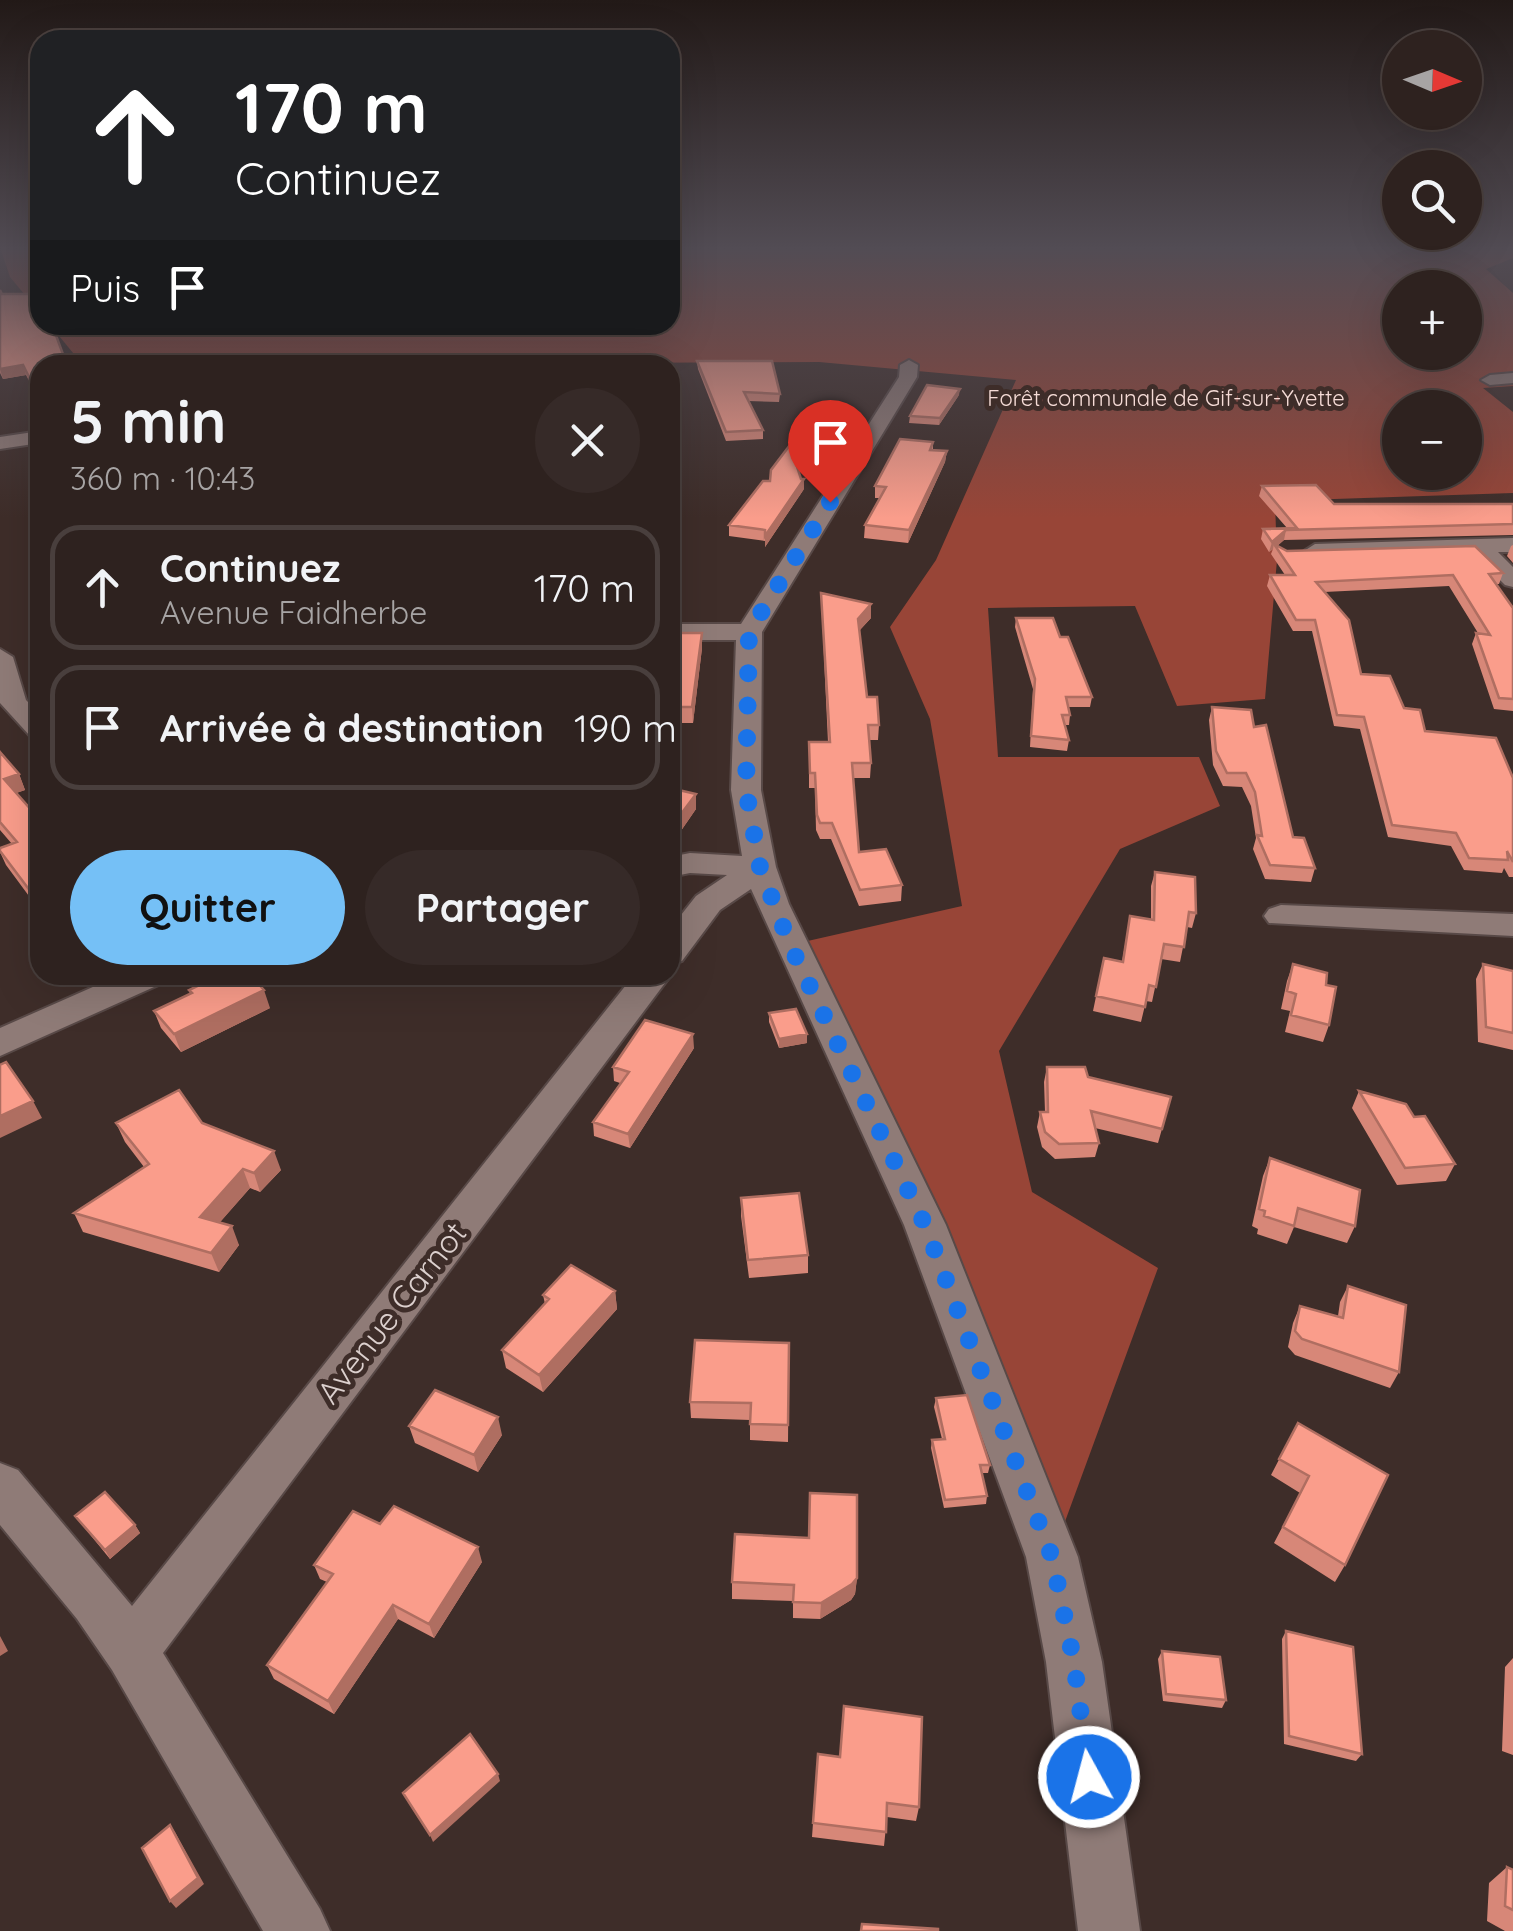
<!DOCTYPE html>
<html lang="fr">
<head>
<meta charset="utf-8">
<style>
	:root { --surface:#2e221f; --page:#362a28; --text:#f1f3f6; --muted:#a7a4a4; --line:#493f3d; --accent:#75c0f6 }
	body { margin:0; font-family:Quicksand,sans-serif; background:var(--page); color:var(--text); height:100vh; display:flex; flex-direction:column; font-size:38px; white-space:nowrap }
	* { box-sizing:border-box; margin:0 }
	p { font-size:32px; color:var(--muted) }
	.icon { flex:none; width:55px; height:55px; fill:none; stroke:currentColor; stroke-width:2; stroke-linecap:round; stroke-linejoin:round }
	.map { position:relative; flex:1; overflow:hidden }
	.drawer { position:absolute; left:30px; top:355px; width:650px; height:630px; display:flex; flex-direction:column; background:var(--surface); border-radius:30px; box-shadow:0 10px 40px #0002,0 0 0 2px var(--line) }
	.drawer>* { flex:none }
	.banner { position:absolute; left:30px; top:30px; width:650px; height:305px; border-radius:30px; box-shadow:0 10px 40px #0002,0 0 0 2px var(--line); background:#202124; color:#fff; overflow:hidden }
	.needle { width:65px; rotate:92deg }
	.buttons { position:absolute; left:1382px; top:30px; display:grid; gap:20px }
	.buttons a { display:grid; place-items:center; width:100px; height:100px; border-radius:50%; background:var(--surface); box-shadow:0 10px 40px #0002,0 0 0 2px var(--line); font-size:50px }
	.pin { position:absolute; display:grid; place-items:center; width:85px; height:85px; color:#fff; margin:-102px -42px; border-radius:50% 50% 50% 0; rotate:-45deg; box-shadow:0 0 10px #0007 }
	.pin .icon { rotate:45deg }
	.me { position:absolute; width:110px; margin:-55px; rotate:353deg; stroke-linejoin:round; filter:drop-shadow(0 0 8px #0008) }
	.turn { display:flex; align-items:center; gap:35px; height:210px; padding:0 40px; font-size:45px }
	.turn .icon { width:130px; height:130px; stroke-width:2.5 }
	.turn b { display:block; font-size:70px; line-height:85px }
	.then { display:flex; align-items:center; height:95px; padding:0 40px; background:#0003; gap:20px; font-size:38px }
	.round { display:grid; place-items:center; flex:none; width:105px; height:105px; border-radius:52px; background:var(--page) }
	.overview { display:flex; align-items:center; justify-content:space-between; height:170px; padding:0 40px }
	h1 { font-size:60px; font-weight:700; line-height:75px }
	.button { display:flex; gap:20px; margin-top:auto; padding:20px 40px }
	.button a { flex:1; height:115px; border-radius:60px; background:var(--accent); color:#111; font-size:40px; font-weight:700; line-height:115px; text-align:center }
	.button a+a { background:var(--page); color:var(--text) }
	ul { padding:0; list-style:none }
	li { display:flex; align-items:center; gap:30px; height:125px; margin:0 20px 15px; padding:0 20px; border:5px solid var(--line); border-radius:30px }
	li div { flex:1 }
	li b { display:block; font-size:38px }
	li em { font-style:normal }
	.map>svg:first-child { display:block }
	.forest { fill:#984537; fill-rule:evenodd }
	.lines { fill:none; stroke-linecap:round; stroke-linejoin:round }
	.minor-casing { stroke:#584947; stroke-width:4 }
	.minor { fill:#8f7b77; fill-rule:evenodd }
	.wall { fill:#d78778 }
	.shaded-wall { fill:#af6e61 }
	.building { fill:#fa9d8b; stroke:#af6e61; stroke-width:2.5 }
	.route { stroke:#1a73e8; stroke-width:18; stroke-dasharray:0 32.4 }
	.labels { text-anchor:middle; stroke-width:10; stroke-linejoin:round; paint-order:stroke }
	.far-park-label { font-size:22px; fill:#f6dcd7; stroke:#3e2d29 }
	.near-street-label { font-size:32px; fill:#dcd0ce; stroke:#3e2d29 }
</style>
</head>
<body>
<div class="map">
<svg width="1513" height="1931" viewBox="0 0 1513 1931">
	<rect width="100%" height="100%" fill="#3e2d29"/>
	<path class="forest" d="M0,247h40v66l-30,-36z
		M670,247h843v11l-27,11 27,24v93l-30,2 30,24v81l-238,8 2,59 -12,139 -88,7 -42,-100 -147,2 10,149h201l21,49 -100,43 -121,202 33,141 126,76 -106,289 -262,-612 172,-39 -32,-187 -40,-92 46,-67 80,-180 -197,-18 -736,3 -33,-40h620zM1400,288h65v64h-65zM1400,408h65v64h-65z"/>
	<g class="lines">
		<g class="minor-casing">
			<path id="minor" d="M909,360l9,5 -1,12 -155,255 -1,158 15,77 13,37 157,321 132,332 24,105 38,269h-62l-32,-269 -20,-105 -122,-332 -153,-336 -31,21 -38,51 -12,3v-35l26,-33 31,-21 -37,-2 -20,4v-20l20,-4 52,3 -11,-66 5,-150h-66v-16h71l158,-247 1,-12z
				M1513,373v10l-23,2 -9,-5 9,-5z
				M40,431v12l-40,6v-12z
				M1513,538v14h-15l15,15v20l-8,-2 -32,-32 -158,5 -11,-7 11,-7z
				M0,649l13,8 13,43 14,14v24l-10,-2 -30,-33z
				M1281,905l232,9v22l-244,-13 -5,-7 5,-7z
				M120,975h49l-6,8 -163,73v-28z
				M634,975h37l-508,678 157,256 10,22h-67l-151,-261 -35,-51 -77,-94v-62l18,7 114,136z"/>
		</g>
		<use href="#minor" class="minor"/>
	</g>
	<path class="wall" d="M0,290l40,75v37l-14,-27 -23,4 -3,-6z
		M697,361l83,33 -1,8 -31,-1 15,29v9l-37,2 -28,-72z
		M959,395l-20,30 -30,-2 1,-7z
		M933,442v8l14,1 -2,11 -37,81 -44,-5 1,-13 15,-27h-5v-12z
		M1262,486l72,18h179v31l-229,5 -7,6 10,5 216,22 -4,11h-3l17,24v103l-19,-2 -22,-65 4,-11h2l-29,-47 -125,6 37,82 43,34 21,23 88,47v99h-4l-5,-9 -2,5 -38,-3 -13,-24 -63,-9 -28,-108 -26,-3 -22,-95h-19l-26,-45 3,-11h15l-14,-21 2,-5 -4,3 -8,-13 2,-10 24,-1 -28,-32z
		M804,489l-39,58v-6l-36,-5v-11z
		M1513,545v18l-6,-7 4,-10z
		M821,593l50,11v14l-12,13 8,66 12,28 -1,15h-9l2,23 -1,15h-17l6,74 43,33 -1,16 -42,5 -28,-67h-11l-4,-9 -1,-42h-6v-46h19z
		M1016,618l44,19 32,60 -2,10h-22l2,8 -1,10h-4l4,15 -2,11 -37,-4 3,-58 -18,-62z
		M670,633h32v15l-9,75h-23z
		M1212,707l42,20 39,110 22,31 -4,14 -46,-3 -12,-30 3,-11 -5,-32 -9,-19 -19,-1 -10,-21 -4,-45z
		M0,752l19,22 6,16 -9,3 24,27v91l-34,-46 -6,-13 12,-8 -12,-14z
		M670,788l26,6v15l-20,29 -6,-2z
		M1155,872l41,41 -4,15 -5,-1 -7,35 -19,-3 -9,43 -6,-1 -5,21 -48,-11 11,-53 18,4 8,-46 21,3v-33z
		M1293,964l33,21 3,40 -6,17 -38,-10 5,-21 -9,-2 6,-28z
		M1483,964l30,7v79l-35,-8 -2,-63z
		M189,990l81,18 -89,44 -20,-24 -7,-17 36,-17z
		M769,1013l38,21v9l-28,5 -10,-26z
		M694,1048l-64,100 -36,-12 -1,-14 27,-39 -6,-2 -1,-14z
		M1047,1067l124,30 -13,46 -63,-15 4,15 -4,14 -40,2 -13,-12 -5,-20 3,-15h5l-1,-30z
		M1359,1091l55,26 41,47 -9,17 -49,4 -45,-77z
		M116,1123h86l79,47 -21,22 -10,-4 -31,35 20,22 -20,27 -136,-40 -9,-19 70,-46 -19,-25z
		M1270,1158l85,68 -8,17 -53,-16 -7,17 -30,-10 1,-5 -6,-3 11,-50z
		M741,1198l67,57v18l-59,5 -8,-62z
		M1348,1286l51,86 -9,16 -95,-33 -7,-8 5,-24 7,-17 38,10 2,-14z
		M615,1291l2,18 -74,83 -37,-24 -4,-18 43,-46 -2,-9z
		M789,1343l-1,99 -38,-2v-20l-59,-2 -1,-16z
		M936,1398l54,67 -2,8h-6l5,23 -1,8 -42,4 -13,-60 1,-8 10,-1 -8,-32z
		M1298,1423l47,142 -10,17 -61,-39 26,-50 -29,-18z
		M409,1426l93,9 -24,37 -63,-29z
		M75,1516l60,9 5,8 -30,26z
		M380,1524l102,38 -48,76 -36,-19 -64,95 -60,-35 -7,-14 60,-83 -7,-3 -6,-14z
		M857,1578l-2,16 -4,6 -31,19 -27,-1v-17l-61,-2v-17z
		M1286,1631l76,123 -6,7 -72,-17 -2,-105z
		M1162,1651l64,49 -4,8 -59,-7 -5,-42z
		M1513,1658v97l-11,-4 3,-84z
		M818,1754l101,53 -3,14 -29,-4 -3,29 -72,-9z
		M1507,1867l6,3v61h-8l-18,-10 2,-38z"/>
	<path class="shaded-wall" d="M23,365l3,10 -23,4 -3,-10z
		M960,389l-1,6 -20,30 1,-7z
		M947,451l-2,11 -37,81 1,-13z
		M804,479v10l-39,58v-11z
		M1286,530l-2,10 -8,7 -2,-3 -1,5 -4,3 3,-10z
		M871,604v14l-14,15 1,-14z
		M702,633v15l-9,75 -1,-16z
		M19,774l6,16 -14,5 -7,-16z
		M696,794v15l-20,29 -1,-16z
		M264,990l6,18 -89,44 -7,-18z
		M693,1034l1,14 -64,100 -2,-14z
		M807,1034v9l-28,5v-9z
		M33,1101l9,17 -42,20v-22z
		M274,1151l7,19 -21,22 -6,-19z
		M243,1169l7,19 -42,48 -8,-19z
		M232,1226l7,19 -20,27 -8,-19z
		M615,1291l2,18 -74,83 -4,-17z
		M498,1417l4,18 -24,37 -4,-17z
		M135,1525l5,8 -30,26 -5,-9z
		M478,1547l4,15 -48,76 -5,-14z
		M857,1578l-2,16 -4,6 -31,19 1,-16z
		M393,1605l5,14 -64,95 -6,-13z
		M0,1636l8,15 -8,5z
		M498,1774l2,7 -67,61 -3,-7z
		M170,1825l5,7 29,52 -28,24 -6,-7z"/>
	<path class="building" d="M0,290l2,4h29l9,18v13h7l2,6 5,-1 13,35h-27v34l-17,-34 -23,4z
		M697,361h75l8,33 -36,-2 19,38 -37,2z
		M927,385l33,4 -20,29 -30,-2z
		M900,439l33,3 -3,8 17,1 -38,79 -44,-5 21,-38 -11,-1z
		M790,445l11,34h3l-39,57v-6l-36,-5 34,-44h7l1,-11z
		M1316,485l18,19h179v20l-227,6 -14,12 -9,-13 34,-1 -35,-42z
		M1274,544l13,7 188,-5 28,27 -14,1 24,34v91l-14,-1 -23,-65 14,2 -37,-60 -137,7 33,38 12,54 29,2 14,32 16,2 5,21 71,7 17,40v84l-6,-11 1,9 -39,-2 -13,-25 -64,-8 -28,-108 -27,-2 -22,-95h-19l-26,-45h25z
		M821,593l50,11 -13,15 9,78h10l2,28h-11l3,38h-19l7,89 27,-3 16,36 -42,5 -28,-67h-12l-3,-8 -2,-42h-5l-1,-31h21z
		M1016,618h37l7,19h8l24,60h-26l4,18h-8l7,25 -38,-4 4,-57z
		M670,633h32l-10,74h-22z
		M1212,707l39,3 3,17 12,-2 27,112 11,1 11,30 -45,-3 -13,-30 5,1 -7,-44 -9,-19h-19l-11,-22z
		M0,752l19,22 -15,5 36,41v84l-40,-53v-3l17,-6 -17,-20z
		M670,788l26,6 -21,28 -5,-1z
		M1155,872l40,5 1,36 -7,-1 -5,35 -20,-3 -8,43 -7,-2 -4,22 -49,-11 8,-38 19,4 7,-46 24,4z
		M1293,964l34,9 -1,12 10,2 -7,38 -38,-10 5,-21 -9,-3z
		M1483,964l30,7v62l-27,-6z
		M220,975h30l14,15 -90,44 -20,-23 38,-18 -3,-3z
		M796,1009l11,25 -28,5 -10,-26z
		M645,1020l48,14 -65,100 -35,-12 36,-50 -16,-5z
		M6,1062l27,39 -33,15v-51z
		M1047,1067h38l3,10 83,20 -9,32 -71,-18 8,32 -40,1 -14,-12 -5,-20h8z
		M179,1090l23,33 72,28 -20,22 -11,-4 -43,48 32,9 -21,27 -137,-40 75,-49 -33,-41z
		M1359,1091l47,13 8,13 11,-1 30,48 -50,4z
		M1270,1158l90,32 -5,36 -57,-18 -4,18 -30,-10 1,-5 -6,-2z
		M799,1193l9,62 -60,5 -7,-62z
		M571,1265l44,26 -76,84 -37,-25 47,-51 -6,-4z
		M1348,1286l58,19 -7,67 -97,-33 -7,-8 5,-25 43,12z
		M695,1340l94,3 -1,82 -38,-1 1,-21 -61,-1z
		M435,1390l63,27 -24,38 -65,-29z
		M967,1395l23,70h-10l7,31 -42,4 -13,-60 13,-1 -9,-41z
		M1298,1423l90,52 -43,90 -62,-38 26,-51 -30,-17z
		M105,1492l30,33 -30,25 -30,-34z
		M810,1493l47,2v83l-5,6 -31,19 -28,-1 1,-17 -62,-3 3,-48 74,4z
		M394,1506l84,41 -49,77 -36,-19 -65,96 -61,-36 66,-91 -19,-9 39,-54 27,13z
		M1286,1631l67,16 9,107 -73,-18z
		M1162,1651l58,6 6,43 -60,-6z
		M844,1706l78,11 -3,90 -32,-4 -1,29 -73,-9 5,-69 22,3z
		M470,1734l28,40 -68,61 -27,-42z
		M170,1825l28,53 -28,23 -28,-53z
		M1507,1867l6,3v40l-8,-4z
		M862,1924l76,5v2h-77z"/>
	<linearGradient id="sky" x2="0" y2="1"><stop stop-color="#221917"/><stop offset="0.48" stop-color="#524c54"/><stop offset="1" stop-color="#524c54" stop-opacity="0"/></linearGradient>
	<rect width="1513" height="518" fill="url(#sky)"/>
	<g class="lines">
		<path class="route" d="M830,502l-81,130 -3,158 14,77 30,78 135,280 127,332 22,105 15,115"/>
	</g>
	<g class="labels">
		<g class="far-park-label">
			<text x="1166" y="406">Forêt communale de Gif-sur-Yvette</text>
		</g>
		<g class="near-street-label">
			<text transform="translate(392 1313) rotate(-52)" y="11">Avenue Carnot</text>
		</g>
	</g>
</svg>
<div class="buttons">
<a><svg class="needle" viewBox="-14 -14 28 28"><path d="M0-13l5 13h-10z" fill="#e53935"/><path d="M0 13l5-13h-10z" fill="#a7a4a4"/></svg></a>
<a><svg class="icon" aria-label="search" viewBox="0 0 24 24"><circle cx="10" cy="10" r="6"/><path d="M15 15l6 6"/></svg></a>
<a>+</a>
<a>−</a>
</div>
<div class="pin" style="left:830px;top:502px;background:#d93025"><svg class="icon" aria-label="arrive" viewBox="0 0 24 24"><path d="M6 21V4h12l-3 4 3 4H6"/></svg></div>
<svg class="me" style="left:1089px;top:1777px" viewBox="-20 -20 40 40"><circle r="17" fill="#1a73e8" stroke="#fff" stroke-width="3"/><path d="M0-11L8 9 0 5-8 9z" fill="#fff"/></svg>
<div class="banner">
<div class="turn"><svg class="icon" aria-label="ahead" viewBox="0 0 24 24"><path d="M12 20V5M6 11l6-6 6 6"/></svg><div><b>170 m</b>Continuez</div></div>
<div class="then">Puis<svg class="icon" aria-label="arrive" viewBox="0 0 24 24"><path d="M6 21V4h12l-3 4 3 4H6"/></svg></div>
</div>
<section class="drawer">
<div class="overview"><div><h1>5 min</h1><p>360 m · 10:43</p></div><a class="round"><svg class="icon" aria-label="close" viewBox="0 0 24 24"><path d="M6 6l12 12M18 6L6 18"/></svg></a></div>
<ul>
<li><svg class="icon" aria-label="ahead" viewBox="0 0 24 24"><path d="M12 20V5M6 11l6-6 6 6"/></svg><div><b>Continuez</b><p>Avenue Faidherbe</p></div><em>170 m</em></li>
<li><svg class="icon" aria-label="arrive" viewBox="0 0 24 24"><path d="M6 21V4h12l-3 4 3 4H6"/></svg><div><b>Arrivée à destination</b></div><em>190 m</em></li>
</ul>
<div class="button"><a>Quitter</a><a>Partager</a></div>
</section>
</div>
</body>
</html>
